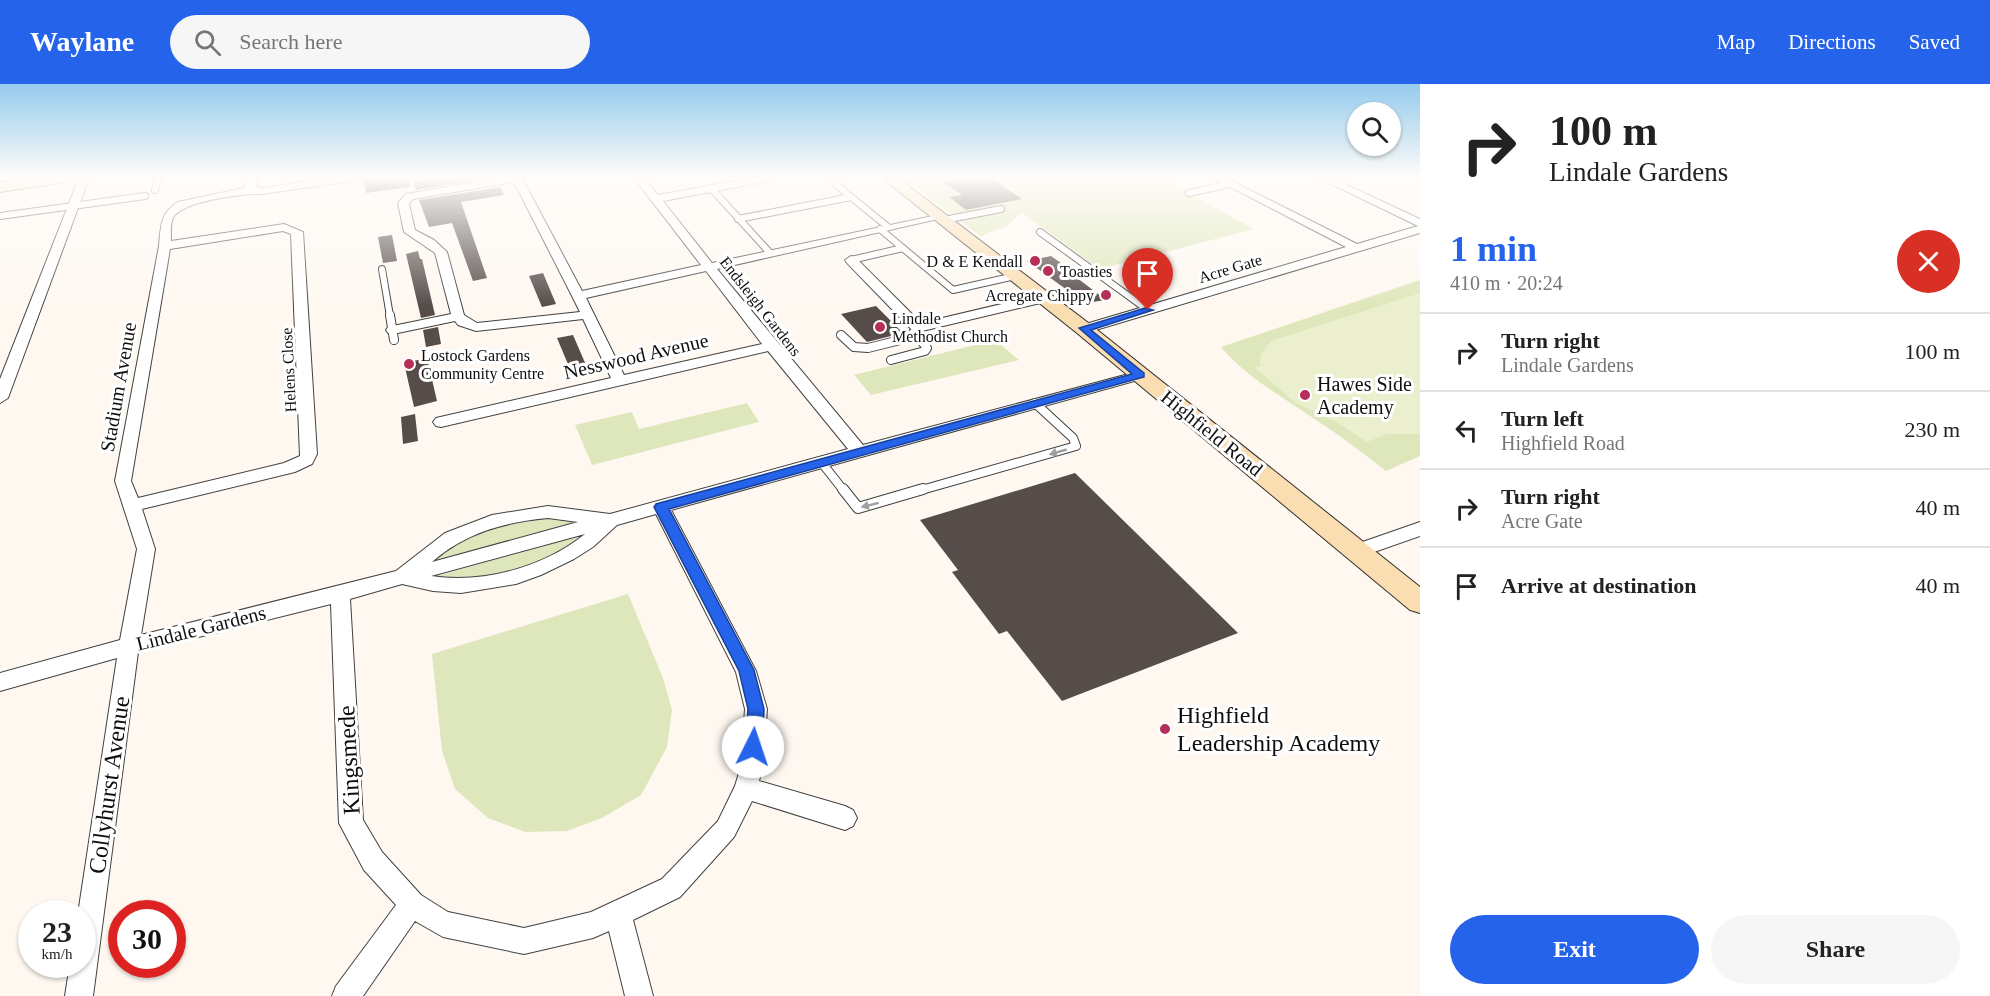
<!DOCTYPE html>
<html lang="en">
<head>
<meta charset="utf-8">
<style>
	:root { --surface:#fff; --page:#f6f6f6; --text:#222; --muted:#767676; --line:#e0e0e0; --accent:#2563eb }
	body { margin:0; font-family:Georgia,serif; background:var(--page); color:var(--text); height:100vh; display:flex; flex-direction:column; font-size:22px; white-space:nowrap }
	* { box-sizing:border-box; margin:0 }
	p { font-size:20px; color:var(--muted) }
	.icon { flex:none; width:33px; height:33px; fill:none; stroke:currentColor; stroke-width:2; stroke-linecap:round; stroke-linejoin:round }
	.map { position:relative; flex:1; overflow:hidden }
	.details { display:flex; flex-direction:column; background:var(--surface); width:570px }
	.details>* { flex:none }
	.banner { background:#fff; color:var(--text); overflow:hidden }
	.controls { position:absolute; left:1347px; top:18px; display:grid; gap:12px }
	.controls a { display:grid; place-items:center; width:54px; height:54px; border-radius:50%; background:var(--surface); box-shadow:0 2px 4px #0004; font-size:30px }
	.speed { position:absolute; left:18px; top:816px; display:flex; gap:12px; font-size:30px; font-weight:700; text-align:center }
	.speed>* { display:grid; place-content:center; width:78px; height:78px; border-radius:50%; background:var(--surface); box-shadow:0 2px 4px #0004; line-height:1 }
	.speed small { font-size:15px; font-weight:400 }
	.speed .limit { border:9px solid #d22; background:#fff; color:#111 }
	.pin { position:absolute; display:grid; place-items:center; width:51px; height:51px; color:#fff; margin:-62px -26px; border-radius:50% 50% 50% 0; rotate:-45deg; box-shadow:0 0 6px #0007 }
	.pin .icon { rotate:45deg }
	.me { position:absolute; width:66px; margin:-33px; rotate:4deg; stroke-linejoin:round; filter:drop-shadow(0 0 4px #0008) }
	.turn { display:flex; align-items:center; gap:21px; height:126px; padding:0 30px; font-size:27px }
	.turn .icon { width:78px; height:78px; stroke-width:2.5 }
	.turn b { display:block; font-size:42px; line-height:51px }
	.round { display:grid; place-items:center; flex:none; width:63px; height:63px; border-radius:32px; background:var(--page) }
	.summary { display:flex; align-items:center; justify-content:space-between; height:102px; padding:0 30px }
	h1 { font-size:36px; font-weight:700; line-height:45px; color:var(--accent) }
	.action { display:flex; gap:12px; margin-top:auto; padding:12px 30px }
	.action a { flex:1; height:69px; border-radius:36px; background:var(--accent); color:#fff; font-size:24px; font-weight:700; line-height:69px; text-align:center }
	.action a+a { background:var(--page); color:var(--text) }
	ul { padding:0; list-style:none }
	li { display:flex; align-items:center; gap:18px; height:78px; padding:0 30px; border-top:2px solid var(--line) }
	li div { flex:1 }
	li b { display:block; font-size:22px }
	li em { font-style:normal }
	header { display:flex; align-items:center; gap:36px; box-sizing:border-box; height:84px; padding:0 30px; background:var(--accent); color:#fff }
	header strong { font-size:28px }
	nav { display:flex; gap:33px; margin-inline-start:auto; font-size:21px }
	.search { width:420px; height:54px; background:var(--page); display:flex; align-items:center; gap:15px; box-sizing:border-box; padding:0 21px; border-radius:33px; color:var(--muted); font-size:22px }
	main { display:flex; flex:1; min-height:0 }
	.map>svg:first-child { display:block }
	.green { fill:#dee7bc }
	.pitch { fill:#ecefcd }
	.building { fill:#564d4b }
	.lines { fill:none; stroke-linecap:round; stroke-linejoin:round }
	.lane-far2-casing { stroke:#414141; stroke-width:8 }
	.lane-far1-casing { stroke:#414141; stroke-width:10 }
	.lane-casing { stroke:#414141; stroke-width:12 }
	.street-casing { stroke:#414141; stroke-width:2 }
	.secondary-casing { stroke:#303030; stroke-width:2 }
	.lane-far2 { stroke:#fff; stroke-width:6 }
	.lane-far1 { stroke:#fff; stroke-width:8 }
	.lane { stroke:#fff; stroke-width:10 }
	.street { fill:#fff; fill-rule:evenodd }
	.secondary { fill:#faddb0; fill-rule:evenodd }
	.oneway { fill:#9f9f9f }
	.route { fill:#2563eb; stroke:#184099; stroke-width:1.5 }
	.poi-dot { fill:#b62e5a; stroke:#fff; stroke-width:2 }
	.labels { text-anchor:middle; stroke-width:6; stroke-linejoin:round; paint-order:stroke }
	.far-poi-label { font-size:16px; fill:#0e0e0e; stroke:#fff; text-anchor:start }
	.far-street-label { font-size:16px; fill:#0e0e0e; stroke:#fff }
	.street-label { font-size:20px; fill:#0e0e0e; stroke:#fff }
	.poi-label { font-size:20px; fill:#0e0e0e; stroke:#fff; text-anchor:start }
	.near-poi-label { font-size:24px; fill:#0e0e0e; stroke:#fff; text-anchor:start }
	.near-street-label { font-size:24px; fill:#0e0e0e; stroke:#fff }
</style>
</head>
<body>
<header>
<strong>Waylane</strong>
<div class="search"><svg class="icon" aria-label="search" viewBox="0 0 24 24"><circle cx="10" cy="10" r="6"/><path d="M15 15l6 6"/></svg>Search here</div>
<nav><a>Map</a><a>Directions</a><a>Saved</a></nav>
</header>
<main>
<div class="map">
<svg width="1420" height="912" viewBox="0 0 1420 912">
	<rect width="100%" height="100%" fill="#fef8f1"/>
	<path class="green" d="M903,94h258l93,51 -154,40 -78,-56 -18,15 -13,3 -9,6z
		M1420,196v176l-34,15c-22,-17 -44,-34 -67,-49 -34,-24 -70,-42 -98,-75z
		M995,256l24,20 -148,35 -17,-20z
		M747,319l12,19 -167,43 -17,-40 57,-13 7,17z
		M524,431l70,3 -177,47 25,-22z
		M599,446l-14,13 -79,35 -87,3z
		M628,510l35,84 9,32 -5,37 -26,48 -39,23 -35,13 -42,1 -37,-14 -33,-29 -13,-38 -10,-97z"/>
	<path class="pitch" d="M1420,209v141h-33l-20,8 -27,-18 -44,-21 -41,-35 6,-2c-3,-11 3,-17 10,-25z"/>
	<path class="building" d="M363,94h47v9l-44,6z
		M435,94h50l-69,12 -3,-9z
		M965,94h26l31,21 -56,11 -17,-13 13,-2 -18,-13z
		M501,103l3,8 -43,7 26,76 -14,3 -21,-58 -23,4 -10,-27z
		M392,151l5,26 -14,2 -5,-26z
		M418,167l2,8h2l13,56 -14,3 -15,-64z
		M1051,172l17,12 1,3h-1l38,29 -21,3 -58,-42z
		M543,189l13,31 -14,3 -13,-31z
		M876,222l27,27 -36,9 -26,-28z
		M438,243l3,17 -15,3 -3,-17z
		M573,251l13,30 -16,4 -13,-31z
		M427,274l10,43 -23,6 -10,-44z
		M415,330l3,27 -15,3 -2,-27z
		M1075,389l163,160 -176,68 -55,-70 -8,3 -47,-62 6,-2 -38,-50z"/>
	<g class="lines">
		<g class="lane-far2-casing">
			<path id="lane-far2" d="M829,94l22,19
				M344,95l10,-1
				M711,104l59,65
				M155,106l3,-12
				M1189,109l41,-9
				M0,132l145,-20
				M738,135l113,-22 37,30
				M944,136l57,-11
				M880,145l73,61 62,-14
				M1040,148l108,78
				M851,176l52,-12
				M382,185l8,47"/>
		</g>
		<g class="lane-far1-casing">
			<path id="lane-far1" d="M390,231l4,25
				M841,251l13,12 14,1 40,-10 10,-10
				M891,276l34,-9 2,-3 -12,-15
				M822,379l22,28
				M918,407l158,-45 -3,-8 -38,-35"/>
		</g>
		<g class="lane-casing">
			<path id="lane" d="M843,405l15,19 65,-19"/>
		</g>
		<g class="street-casing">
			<path id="street" d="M79,94h10l-81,220 -8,5v-24z
				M247,94h10l-1,9 6,1 68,-10 19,1 -5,3 -82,12c-17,-1 -81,7 -89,24 -3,7 -2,16 -2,23l113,-17 19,8 14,222 -5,10 -17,8 -153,37 13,40 -14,86 255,-64 49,-38 47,-18 56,-9 62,8 238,-65 -80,-98 -327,76 -5,-1 -3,-4 3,-4 175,-40 -28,-59 -107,12 -18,-6 -3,-4 -62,13 -5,-1 -2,-3 2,-3 63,-13 -16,-61 -31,-21 -6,-29 8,-9 92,-16h24l60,113 119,-26 -67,-87h10l14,17 94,-17h22l-5,3 -106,20 49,62 230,-49v4l-4,1 -221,50 146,176 277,-74 7,4 -2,3 -474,132 85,161 11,38 -4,57 -4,15 86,25 8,4 4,8 -4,8 -8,4 -93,-29 -18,36 -54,60 -47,23 20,76h-28l-16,-65 -16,7 -69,16 -81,-17 -28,-16 -52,75h-31l4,-10 60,-81 -32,-35 -25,-47 -8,-219 -193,48 -45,344h-28l5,-32h12v-50h-4l39,-256 -117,33v-18l120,-33 17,-91 -22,-68 44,-235c2,-20 1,-33 19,-44l66,-14zM514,98l58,114 8,16 -103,11 -13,-8 -17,-63 -13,-12 -19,-10 -6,-26 4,-5zM283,147l8,3 9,222 -16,7 -146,35 -7,-17 39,-232zM706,187l56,73 -138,31 -38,-77zM656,430l80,158 9,37 -4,57 -6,20 -17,35 -56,58 -71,33 -67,16 -76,-16 -27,-17 -39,-43 -19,-32 -13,-221 52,-15 31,7 28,2 55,-9 25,-9 33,-16 19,-12 24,-22zM548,434l30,4 -146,40c33,-29 73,-40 116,-44zM585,450c-41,33 -101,50 -154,42z
				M1213,94h13l131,66 61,-18 -99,-48h13l88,41v14l-331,99h-10l-2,-3 2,-3 267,-79z
				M851,172l4,1 66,66 123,-29 6,4 -1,3 -131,31 -5,-1 -66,-68 -2,-3z
				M1420,438v14l-63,22 -6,-2 -3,-5 3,-5z"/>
		</g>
		<g class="secondary-casing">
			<path id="secondary" d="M34,94h39l-7,4 -66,10v-10z
				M882,94h16l193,147 329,262v26l-10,-3 -333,-277z"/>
		</g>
		<use href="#lane-far2" class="lane-far2"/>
		<use href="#lane-far1" class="lane-far1"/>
		<use href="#lane" class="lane"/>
		<use href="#street" class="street"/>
		<use href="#secondary" class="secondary"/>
	</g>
	<defs><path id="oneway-solid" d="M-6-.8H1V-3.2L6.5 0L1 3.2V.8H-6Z" transform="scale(1.5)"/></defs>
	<g class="oneway">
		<use href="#oneway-solid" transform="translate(1058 368) rotate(164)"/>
		<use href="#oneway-solid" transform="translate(870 421) rotate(166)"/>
	</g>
	<linearGradient id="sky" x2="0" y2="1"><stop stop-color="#95cbec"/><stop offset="0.42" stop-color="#fffcf9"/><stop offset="1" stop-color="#fffcf9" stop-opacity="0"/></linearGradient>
	<rect width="1420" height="222" fill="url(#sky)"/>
	<path class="route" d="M1145,224l8,2 -62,20 53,43v4l-475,132 85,161 10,39 -2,38 -3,5 -6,3 -6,-3 -2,-5 3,-38 -9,-38 -85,-164 2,-3 476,-130 -53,-46z"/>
	<g class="poi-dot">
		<circle cx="1035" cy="177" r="6"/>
		<circle cx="1048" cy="187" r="6"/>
		<circle cx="1106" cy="211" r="6"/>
		<circle cx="880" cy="243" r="6"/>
		<circle cx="409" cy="280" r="6"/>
		<circle cx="1305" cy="311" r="6"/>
		<circle cx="1165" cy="645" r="6"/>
	</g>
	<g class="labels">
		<g class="far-poi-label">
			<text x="1023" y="183" text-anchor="end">D &amp; E Kendall</text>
			<text x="1060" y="193">Toasties</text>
			<text x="1094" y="217" text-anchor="end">Acregate Chippy</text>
			<text x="892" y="240">Lindale<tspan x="892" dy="18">Methodist Church</tspan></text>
			<text x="421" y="277">Lostock Gardens<tspan x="421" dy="18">Community Centre</tspan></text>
		</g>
		<g class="far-street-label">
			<text transform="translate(1230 184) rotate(-17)" y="6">Acre Gate</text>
			<text transform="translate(761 222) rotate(52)" y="6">Endsleigh Gardens</text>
			<text transform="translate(288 286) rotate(-93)" y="6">Helens Close</text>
		</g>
		<g class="street-label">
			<text transform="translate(636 272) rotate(-13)" y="7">Nesswood Avenue</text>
			<text transform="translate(118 303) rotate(-80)" y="7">Stadium Avenue</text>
			<text transform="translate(1212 349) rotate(39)" y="7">Highfield Road</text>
			<text transform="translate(201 544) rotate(-14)" y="7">Lindale Gardens</text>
		</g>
		<g class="poi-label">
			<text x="1317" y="307">Hawes Side<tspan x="1317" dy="23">Academy</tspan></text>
		</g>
		<g class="near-poi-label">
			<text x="1177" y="639">Highfield<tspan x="1177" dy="28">Leadership Academy</tspan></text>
		</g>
		<g class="near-street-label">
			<text transform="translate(349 676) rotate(-93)" y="8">Kingsmede</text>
			<text transform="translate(109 701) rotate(-82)" y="8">Collyhurst Avenue</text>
		</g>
	</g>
</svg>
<div class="controls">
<a><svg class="icon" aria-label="search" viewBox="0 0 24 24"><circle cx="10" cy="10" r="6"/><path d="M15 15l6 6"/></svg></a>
</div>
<div class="speed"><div>23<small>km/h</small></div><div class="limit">30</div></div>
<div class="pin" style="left:1148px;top:226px;background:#d93025"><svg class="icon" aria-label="arrive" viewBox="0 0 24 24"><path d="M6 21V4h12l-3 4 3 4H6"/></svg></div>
<svg class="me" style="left:753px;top:663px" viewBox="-20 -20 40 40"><circle r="19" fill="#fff"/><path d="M0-13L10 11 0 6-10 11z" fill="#2563eb"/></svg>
</div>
<section class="details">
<div class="banner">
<div class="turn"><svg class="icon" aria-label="right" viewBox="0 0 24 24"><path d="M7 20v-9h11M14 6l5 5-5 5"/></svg><div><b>100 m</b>Lindale Gardens</div></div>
</div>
<div class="summary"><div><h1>1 min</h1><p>410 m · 20:24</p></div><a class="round" style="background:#d93025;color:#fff"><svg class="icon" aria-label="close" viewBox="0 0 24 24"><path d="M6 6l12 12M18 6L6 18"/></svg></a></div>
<ul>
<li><svg class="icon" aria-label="right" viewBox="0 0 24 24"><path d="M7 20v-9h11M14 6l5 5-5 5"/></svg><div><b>Turn right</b><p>Lindale Gardens</p></div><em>100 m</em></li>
<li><svg class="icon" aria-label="left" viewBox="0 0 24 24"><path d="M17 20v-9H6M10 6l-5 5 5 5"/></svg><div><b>Turn left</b><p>Highfield Road</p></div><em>230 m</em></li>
<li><svg class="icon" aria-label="right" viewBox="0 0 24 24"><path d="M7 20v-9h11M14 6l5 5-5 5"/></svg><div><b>Turn right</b><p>Acre Gate</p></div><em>40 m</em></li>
<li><svg class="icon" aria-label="arrive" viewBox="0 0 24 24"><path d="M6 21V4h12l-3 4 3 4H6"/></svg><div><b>Arrive at destination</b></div><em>40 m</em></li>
</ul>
<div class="action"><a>Exit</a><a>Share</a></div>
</section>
</main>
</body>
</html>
